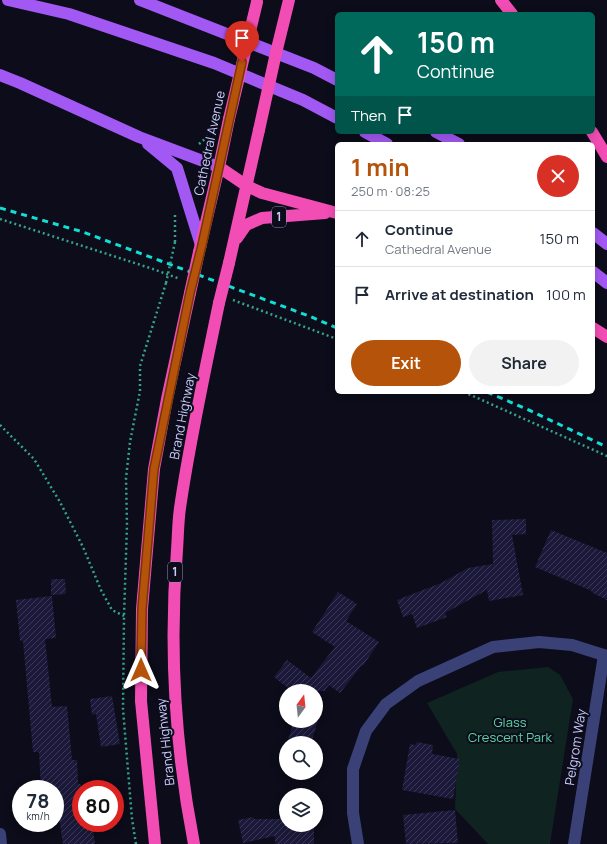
<!DOCTYPE html>
<html lang="en">
<head>
<meta charset="utf-8">
<style>
	:root { --surface:#fff; --page:#f2f2f3; --text:#1f2937; --muted:#747a83; --line:#e0e1e3; --accent:#b45309 }
	body { margin:0; font-family:Manrope,sans-serif; background:var(--page); color:var(--text); height:100vh; display:flex; flex-direction:column; font-size:15px; white-space:nowrap }
	* { box-sizing:border-box; margin:0 }
	p { font-size:13px; color:var(--muted) }
	.icon { flex:none; width:22px; height:22px; fill:none; stroke:currentColor; stroke-width:2; stroke-linecap:round; stroke-linejoin:round }
	.map { position:relative; flex:1; overflow:hidden }
	.drawer { position:absolute; left:335px; top:142px; width:260px; height:252px; display:flex; flex-direction:column; background:var(--surface); border-radius:6px; box-shadow:0 2px 10px #0003 }
	.drawer>* { flex:none }
	.guide { position:absolute; left:335px; top:12px; width:260px; height:122px; border-radius:6px; box-shadow:0 2px 10px #0003; background:#00695c; color:#fff; overflow:hidden }
	.needle { width:26px; rotate:15deg }
	.tools { position:absolute; left:279px; top:684px; display:grid; gap:8px }
	.tools a { display:grid; place-items:center; width:44px; height:44px; border-radius:50%; background:var(--surface); box-shadow:0 2px 10px #0003; font-size:20px }
	.speed { position:absolute; left:12px; top:780px; display:flex; gap:8px; font-size:20px; font-weight:700; text-align:center }
	.speed>* { display:grid; place-content:center; width:52px; height:52px; border-radius:50%; background:var(--surface); box-shadow:0 2px 10px #0003; line-height:1 }
	.speed small { font-size:10px; font-weight:400 }
	.speed .limit { border:6px solid #d22; background:#fff; color:#111 }
	.pin { position:absolute; display:grid; place-items:center; width:34px; height:34px; color:#fff; margin:-41px -17px; border-radius:50% 50% 50% 0; rotate:-45deg; box-shadow:0 0 4px #0007 }
	.pin .icon { rotate:45deg }
	.me { position:absolute; width:44px; margin:-22px; rotate:0deg; stroke-linejoin:round; filter:drop-shadow(0 0 3px #0008) }
	.turn { display:flex; align-items:center; gap:14px; height:84px; padding:0 16px; font-size:18px }
	.turn .icon { width:52px; height:52px; stroke-width:2.5 }
	.turn b { display:block; font-size:28px; line-height:34px }
	.then { display:flex; align-items:center; height:38px; padding:0 16px; background:#0003; gap:8px; font-size:15px }
	.round { display:grid; place-items:center; flex:none; width:42px; height:42px; border-radius:21px; background:var(--page) }
	.headline { display:flex; align-items:center; justify-content:space-between; height:68px; padding:0 16px }
	h1 { font-size:24px; font-weight:700; line-height:30px; color:var(--accent) }
	.action { display:flex; gap:8px; margin-top:auto; padding:8px 16px }
	.action a { flex:1; height:46px; border-radius:24px; background:var(--accent); color:#fff; font-size:16px; font-weight:700; line-height:46px; text-align:center }
	.action a+a { background:var(--page); color:var(--text) }
	ul { padding:0; list-style:none }
	li { display:flex; align-items:center; gap:12px; height:56px; padding:0 16px; border-top:1px solid var(--line) }
	li div { flex:1 }
	li b { display:block; font-size:15px }
	li em { font-style:normal }
	.map>svg:first-child { display:block }
	.green { fill:#0f2320 }
	.building { fill:url(#building-hatch) }
	.lines { fill:none; stroke-linecap:round; stroke-linejoin:round }
	.path { stroke:#35a38c; stroke-width:2.5; stroke-dasharray:2 3; stroke-linecap:butt }
	.minor { stroke:#3a4176; stroke-width:12 }
	.major { stroke:#a258f2; stroke-width:12 }
	.highway { stroke:#f24db4; stroke-width:12 }
	.rail { stroke:#11dfd5; stroke-width:3; stroke-dasharray:6 5; stroke-linecap:butt }
	.path-bridge { stroke:#35a38c; stroke-width:2.5; stroke-dasharray:2 3; stroke-linecap:butt }
	.highway-bridge { stroke:#f24db4; stroke-width:12 }
	.route-casing { stroke:#753606; stroke-width:10 }
	.route { stroke:#b45309; stroke-width:7 }
	.labels { text-anchor:middle; stroke-width:4; stroke-linejoin:round; paint-order:stroke }
	.shield { fill:#0c0c1a; stroke:#9092b8; stroke-width:1 }
	.shield-label { font-size:12px; font-weight:bold; fill:#c9cbfb }
	.street-label { font-size:13px; fill:#c9cbfb; stroke:#0c0c1a }
	.park-label { font-size:13px; fill:#5cd4a4; stroke:#0c0c1a }
</style>
</head>
<body>
<div class="map">
<svg width="607" height="844" viewBox="0 0 607 844">
	<defs>
		<pattern id="building-hatch" width="6" height="6" patternUnits="userSpaceOnUse"><rect width="6" height="6" fill="#1b1939"/><path d="M-1 1l2-2M0 6l6-6M5 7l2-2" fill="none" stroke="#3b3957"/></pattern>
	</defs>
	<rect width="100%" height="100%" fill="#0c0c1a"/>
	<path class="green" d="M548,667l12,8 13,24 -23,145h-62l-33,-35 2,-55 -30,-51 71,-31z"/>
	<path class="building" d="M526,519v15l-14,1 11,60 -34,6 -2,-11 -42,23 2,4 -30,11 -5,-14 -9,3 -6,-17 44,-17 27,-15 25,-4 -1,-44z
		M551,530l56,23v47l-16,-8 1,-1 -57,-24z
		M51,579h14l1,15 -15,1z
		M338,592l19,12 -11,17 33,21 -16,24 -1,-1 -22,28 -11,-8 -4,5 2,1h-35l-18,-14 13,-17 24,18 24,-31 -23,-15z
		M52,596l4,42 -11,1 7,68 15,-1 5,54h5l1,24h3v39h11l3,21h-32l-5,-34h-3v-21h-14l-2,-37h-6l-10,-111h-3l-4,-41z
		M112,696l8,48 -19,3 -5,-33 -4,1 -2,-16z
		M294,721h24l-7,22h-24z
		M417,742l16,3 -1,9 28,5 -7,40 -51,-9 8,-46 5,1z
		M455,810l3,33 -52,1 -3,-29z
		M253,817l1,2h32v6h28v19h-39v-8l-32,7 -5,-23z"/>
	<g class="lines">
		<path class="path" d="M199,144l7,-6 6,-12
			M0,219l153,50 27,10
			M175,242v-29
			M233,300l104,39
			M464,392l143,64
			M0,425l34,34 26,43 23,45 18,43 11,20 12,6
			M136,844l-4,-25 -9,-110 1,-93 3,-91 -1,-47 4,-36 10,-51v-25l26,-83"/>
		<path class="minor" d="M0,834l1,10
			M358,844l-5,-31v-44l13,-38 20,-27 32,-23 75,-34 46,-5 33,3 35,11
			M574,844l30,-189"/>
		<path class="major" d="M8,0l61,14 145,49 89,37 34,18
			M140,0l174,68 23,12
			M0,75l20,8 119,54 80,30
			M365,132l22,12
			M436,132l23,12
			M148,144l29,24 24,77
			M593,233l14,11
			M593,272l14,11"/>
		<path class="highway" d="M501,0l11,14
			M276,53l13,-53
			M592,132l15,25
			M219,167l28,19 15,7 75,20
			M237,238l9,-13 16,-7 63,-5
			M199,252l20,-85 10,-48
			M229,263l30,-133
			M593,328l14,9
			M155,844l-14,-143 1,-92 12,-140 13,-70 23,-106
			M194,844c-19,-97 -25,-196 -17,-294 1,-14 1,-28 3,-42 10,-69 25,-137 39,-205"/>
		<path class="rail" d="M0,208l83,24 226,84 28,12
			M487,392l44,19 76,36"/>
		<path class="path-bridge" d="M166,283l9,-41"/>
		<path class="highway-bridge" d="M229,119l28,-117
			M259,130l17,-77
			M190,293l9,-41
			M219,303l10,-40"/>
	</g>
	<g class="lines">
		<g class="route-casing">
			<path id="route" d="M141,670l1,-61 12,-140 36,-176 12,-48 40,-183"/>
		</g>
		<use href="#route" class="route"/>
	</g>
	<g class="labels">
		<g class="shield">
			<rect x="272" y="207" width="14" height="20" rx="3"/>
			<rect x="168" y="562" width="14" height="20" rx="3"/>
		</g>
		<g class="shield-label">
			<text x="279" y="221">1</text>
			<text x="175" y="576">1</text>
		</g>
		<g class="street-label">
			<text transform="translate(209 143) rotate(-78)" y="5">Cathedral Avenue</text>
			<text transform="translate(182 416) rotate(-79)" y="5">Brand Highway</text>
			<text transform="translate(165 742) rotate(-96)" y="5">Brand Highway</text>
			<text transform="translate(575 747) rotate(-81)" y="5">Pelgrom Way</text>
		</g>
		<g class="park-label">
			<text x="510" y="727">Glass<tspan x="510" dy="15">Crescent Park</tspan></text>
		</g>
	</g>
</svg>
<div class="tools">
<a><svg class="needle" viewBox="-14 -14 28 28"><path d="M0-13l5 13h-10z" fill="#e53935"/><path d="M0 13l5-13h-10z" fill="#747a83"/></svg></a>
<a><svg class="icon" aria-label="search" viewBox="0 0 24 24"><circle cx="10" cy="10" r="6"/><path d="M15 15l6 6"/></svg></a>
<a><svg class="icon" aria-label="layers" viewBox="0 0 24 24"><path d="M12 4l9 5-9 5-9-5zM3 14l9 5 9-5"/></svg></a>
</div>
<div class="speed"><div>78<small>km/h</small></div><div class="limit">80</div></div>
<div class="pin" style="left:242px;top:62px;background:#d93025"><svg class="icon" aria-label="arrive" viewBox="0 0 24 24"><path d="M6 21V4h12l-3 4 3 4H6"/></svg></div>
<svg class="me" style="left:141px;top:670px" viewBox="-20 -20 40 40"><path d="M0-17L14 15 0 8-14 15z" fill="#b45309" stroke="#fff" stroke-width="4"/></svg>
<div class="guide">
<div class="turn"><svg class="icon" aria-label="ahead" viewBox="0 0 24 24"><path d="M12 20V5M6 11l6-6 6 6"/></svg><div><b>150 m</b>Continue</div></div>
<div class="then">Then<svg class="icon" aria-label="arrive" viewBox="0 0 24 24"><path d="M6 21V4h12l-3 4 3 4H6"/></svg></div>
</div>
<section class="drawer">
<div class="headline"><div><h1>1 min</h1><p>250 m · 08:25</p></div><a class="round" style="background:#d93025;color:#fff"><svg class="icon" aria-label="close" viewBox="0 0 24 24"><path d="M6 6l12 12M18 6L6 18"/></svg></a></div>
<ul>
<li><svg class="icon" aria-label="ahead" viewBox="0 0 24 24"><path d="M12 20V5M6 11l6-6 6 6"/></svg><div><b>Continue</b><p>Cathedral Avenue</p></div><em>150 m</em></li>
<li><svg class="icon" aria-label="arrive" viewBox="0 0 24 24"><path d="M6 21V4h12l-3 4 3 4H6"/></svg><div><b>Arrive at destination</b></div><em>100 m</em></li>
</ul>
<div class="action"><a>Exit</a><a>Share</a></div>
</section>
</div>
</body>
</html>
